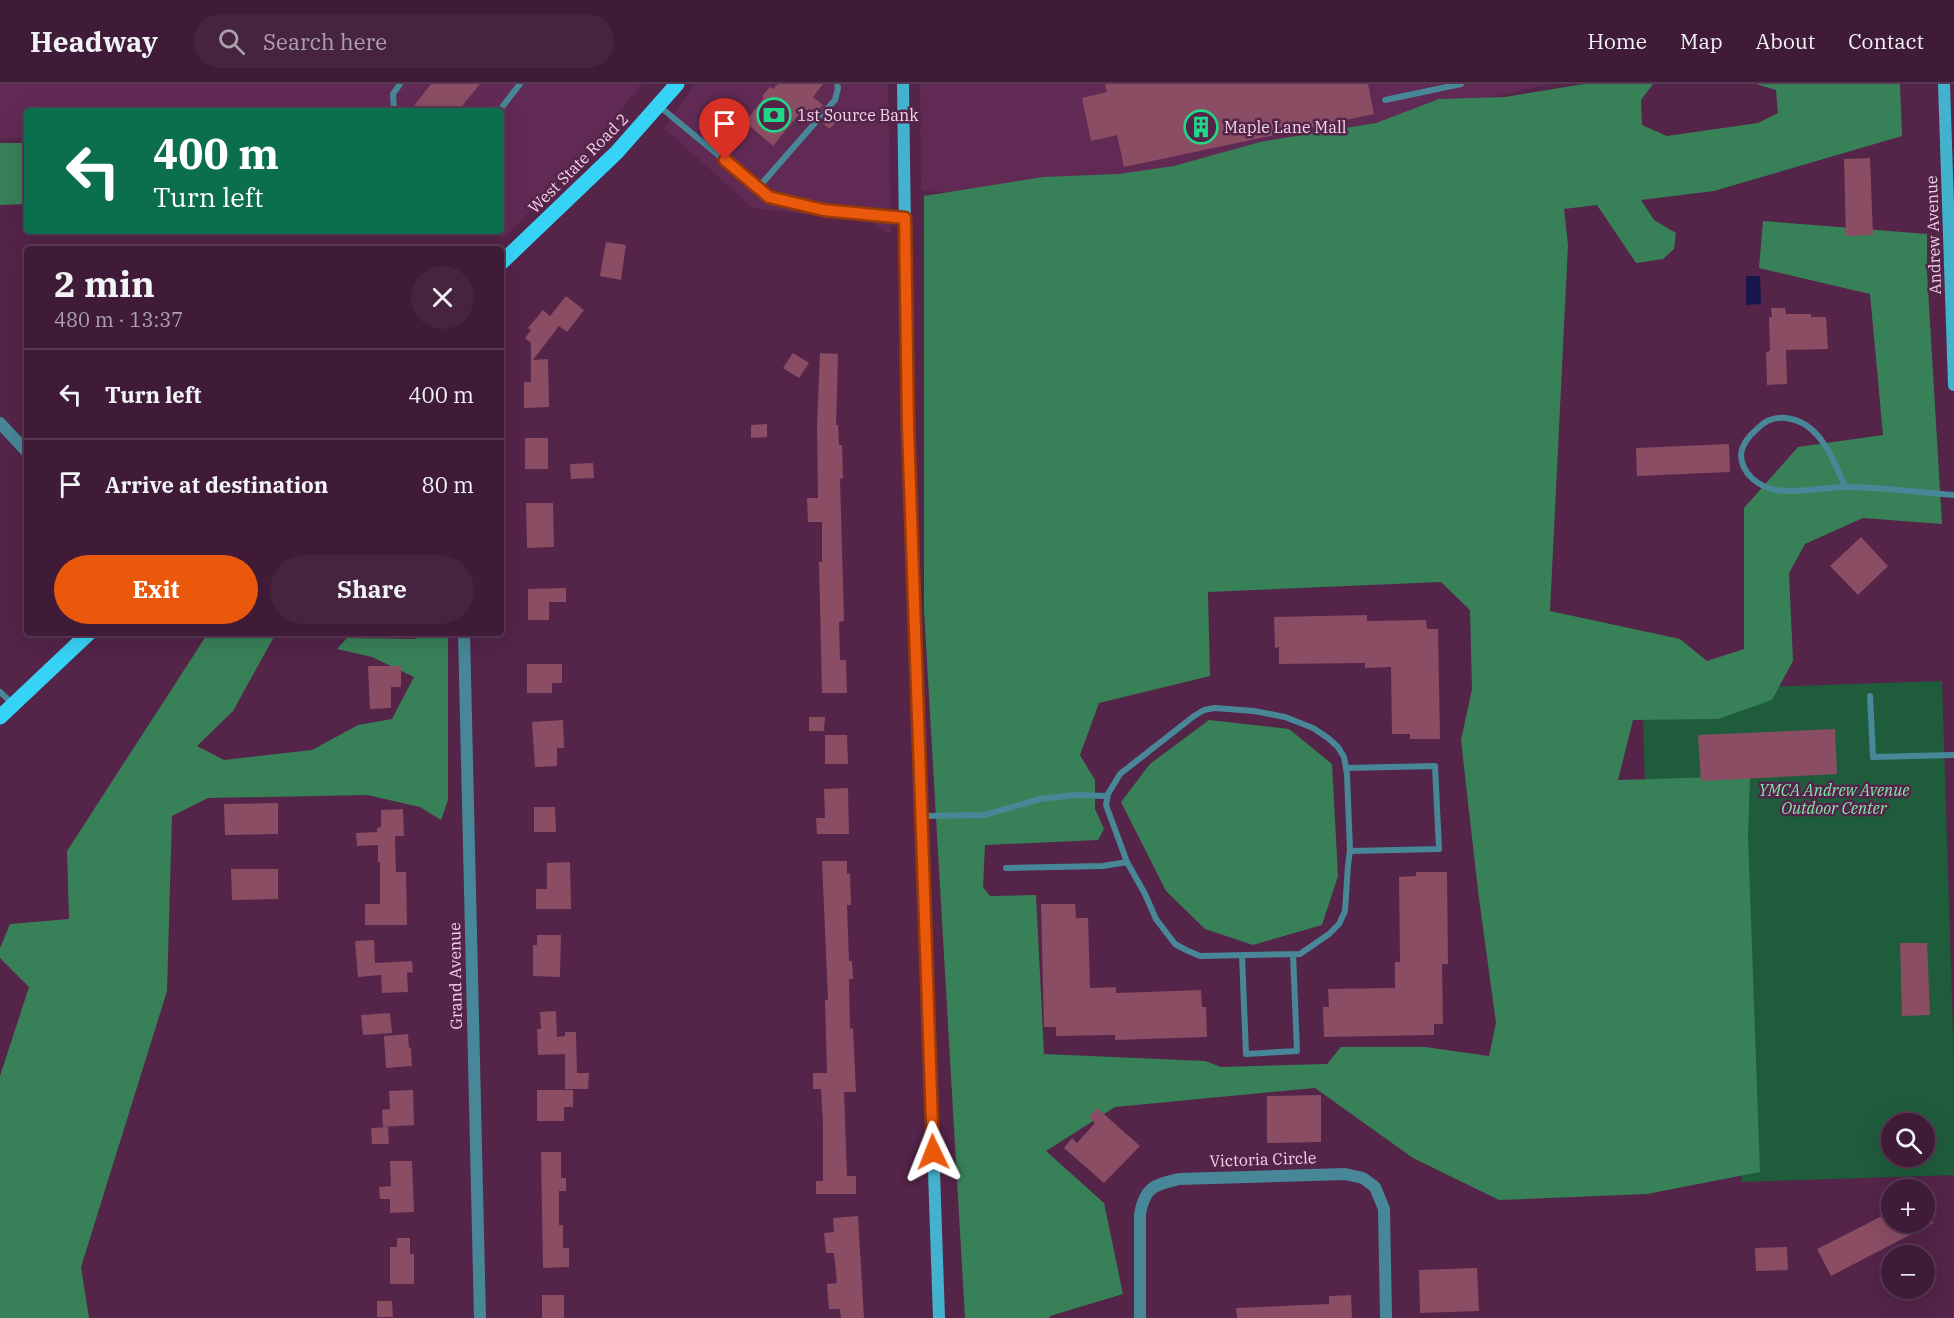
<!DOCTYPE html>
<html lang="en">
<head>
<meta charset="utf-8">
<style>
	:root { --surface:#3f1b37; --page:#46243f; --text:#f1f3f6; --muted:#ada1ad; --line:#583952; --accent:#ea580c }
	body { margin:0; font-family:"IBM Plex Serif",serif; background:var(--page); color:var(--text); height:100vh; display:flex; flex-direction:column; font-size:22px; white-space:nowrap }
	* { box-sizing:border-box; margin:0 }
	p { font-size:20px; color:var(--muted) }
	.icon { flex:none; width:33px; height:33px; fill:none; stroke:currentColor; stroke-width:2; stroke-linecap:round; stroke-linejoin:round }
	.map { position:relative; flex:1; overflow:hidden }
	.panel { position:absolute; left:24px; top:162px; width:480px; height:390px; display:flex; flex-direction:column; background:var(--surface); border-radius:6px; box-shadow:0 6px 24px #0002,0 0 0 2px var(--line) }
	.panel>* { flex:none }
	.banner { position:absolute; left:24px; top:24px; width:480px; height:126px; border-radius:6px; box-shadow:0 6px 24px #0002,0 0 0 2px var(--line); background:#0b6e4f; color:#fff; overflow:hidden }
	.controls { position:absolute; left:1881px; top:1029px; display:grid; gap:12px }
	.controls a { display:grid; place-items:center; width:54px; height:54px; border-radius:50%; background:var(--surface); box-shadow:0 6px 24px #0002,0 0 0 2px var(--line); font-size:30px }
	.pin { position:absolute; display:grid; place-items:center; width:51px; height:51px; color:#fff; margin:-62px -26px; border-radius:50% 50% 50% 0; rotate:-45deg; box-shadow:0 0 6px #0007 }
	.pin .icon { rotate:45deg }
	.me { position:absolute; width:66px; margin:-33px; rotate:358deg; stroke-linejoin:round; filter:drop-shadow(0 0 4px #0008) }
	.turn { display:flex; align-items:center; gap:21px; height:126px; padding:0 30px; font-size:27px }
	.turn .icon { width:78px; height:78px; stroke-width:2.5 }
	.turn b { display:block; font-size:42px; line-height:51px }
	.round { display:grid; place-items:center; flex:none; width:63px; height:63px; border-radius:32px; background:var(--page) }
	.head { display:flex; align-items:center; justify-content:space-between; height:102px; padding:0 30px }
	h1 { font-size:36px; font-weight:700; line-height:45px }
	.primary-button { display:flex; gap:12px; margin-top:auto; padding:12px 30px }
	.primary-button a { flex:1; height:69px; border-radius:36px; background:var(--accent); color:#fff; font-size:24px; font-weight:700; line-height:69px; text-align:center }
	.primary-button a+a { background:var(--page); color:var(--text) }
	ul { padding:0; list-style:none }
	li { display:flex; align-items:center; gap:18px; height:90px; padding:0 30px; border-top:2px solid var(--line) }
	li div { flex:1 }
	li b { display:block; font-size:22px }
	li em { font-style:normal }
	header { display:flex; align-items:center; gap:36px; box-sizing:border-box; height:84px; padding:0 30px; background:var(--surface); border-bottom:2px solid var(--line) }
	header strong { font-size:28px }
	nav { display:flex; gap:33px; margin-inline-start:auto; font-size:21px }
	.search { width:420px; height:54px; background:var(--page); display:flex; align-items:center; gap:15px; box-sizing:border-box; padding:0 21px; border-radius:33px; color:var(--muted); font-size:22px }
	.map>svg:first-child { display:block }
	.built { fill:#612a54 }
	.green { fill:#1e5c3c; fill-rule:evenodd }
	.forest { fill:#388058; fill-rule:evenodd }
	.water { fill:#17174c }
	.building { fill:#8a4d64 }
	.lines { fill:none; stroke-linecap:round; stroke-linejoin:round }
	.lane { stroke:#478798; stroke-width:6 }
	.street { stroke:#478798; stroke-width:12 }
	.secondary { stroke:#43b2cd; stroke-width:12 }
	.primary { stroke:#37d3f6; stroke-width:15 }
	.route-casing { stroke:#983908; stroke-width:15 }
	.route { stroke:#ea580c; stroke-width:10 }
	.labels { text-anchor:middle; stroke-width:5; stroke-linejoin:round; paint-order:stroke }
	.poi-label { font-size:16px; fill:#f2d4e9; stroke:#542449; text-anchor:start }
	.street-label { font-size:16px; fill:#f2d4e9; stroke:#542449 }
	.park-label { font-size:16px; font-style:italic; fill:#83e6ac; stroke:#542449 }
</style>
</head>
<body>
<header>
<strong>Headway</strong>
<div class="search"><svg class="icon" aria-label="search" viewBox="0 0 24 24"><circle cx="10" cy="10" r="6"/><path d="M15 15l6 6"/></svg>Search here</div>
<nav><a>Home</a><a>Map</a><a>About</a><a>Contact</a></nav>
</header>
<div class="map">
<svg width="1954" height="1234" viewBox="0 0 1954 1234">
	<rect width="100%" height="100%" fill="#542449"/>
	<path class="built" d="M0,0h642l-72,86 -67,69 -7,-8h5v-120h-474v27l-27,1z
		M695,0h193l3,151 -17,-12 -121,-15 -89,-80z
		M920,0h632l-508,111 -123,-4z"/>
	<path class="green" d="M1942,597l12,381v113l-212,7 -11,-339 -84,2 -5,-154zM1892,1040h32v32h-32z"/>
	<path class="forest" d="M1584,0h69l-12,16 1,25 25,11 91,-13 20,-10 -2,-23 -20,-6h144l2,52 -188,55 -73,9 13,20 22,13 -2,16 -11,10 -27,4 -39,-58 -33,4 4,36 -18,366 130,28 27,22 37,-12v-141l54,-61 85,-12 -13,-141 -111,-26 4,-47 164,13v38l15,252 -79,-6 -58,26 -16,29 4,88 -21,39 -54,19 -85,1 -15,60 132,-4 -2,60 12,336 -113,22 -148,6 -86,-42 -98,-70 -200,19 -69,44 58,52 19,91 -73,22 -1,2h-84l-41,-708v-414l119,-19 76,-3 55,-8 86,-24 116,-19 63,-24 66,-2zM1441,498l29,28 2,79 -11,51 17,151 18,132 -7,33 -64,-9h-84l-14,17 -106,3 -16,-6 -161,-7 -8,-159 -46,1 -7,-9 2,-42 113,-5 6,-11 -9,-20v-29l-15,-25 19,-52 111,-27 -2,-84z
		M0,59h27v61l-27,1z
		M208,549h68l-43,78 -36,35 27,14 88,-10 46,-25 34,-6 22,-42 -42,-20 -35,-8 10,-11 69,1 -1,-6h33v167l-7,20 -21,-13 -53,-12 -159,3 -36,18 -5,175 -86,276 8,51h-89v-242l29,-89 -29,-29v-10l10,-24 59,-5 -2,-68z
		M1209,636l80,9 43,35 6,112 -16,49 -69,20 -48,-16 -39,-38 -45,-89 29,-38z"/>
	<path class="water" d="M1746,192h14l1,28 -15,1z"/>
	<path class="building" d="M431,0h49l-22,27h-48z
		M778,0h45l-10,13 10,8 -9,11 -10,-8 -31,38 -28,-24 19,-24 -2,-2 8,-9 3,2z
		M1105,0h263l6,30 -250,53 -7,-32 -26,6 -9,-43 25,-6z
		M832,28l7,6 -9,11 -8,-6z
		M1870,74l3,77 -27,1 -2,-77z
		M606,158l20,3 -5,35 -21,-4z
		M566,212l18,14 -17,22 -8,-6 -26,34 15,-1 1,48 -25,1v-26h7v-39l-6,-5 6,-8 -3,-2 15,-18 7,6z
		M1771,224h14l1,6h25v3h15l2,32 -42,1 1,34 -20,1 -1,-33 4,-1 -1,-34h3z
		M793,269l16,10 -10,15 -16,-10z
		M820,269l18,1 -2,71h2l1,20h3l1,33 -3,1 4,142 -5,1 1,38h6l1,33h-25l-3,-131h3v-40h-14l-1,-24h11l-1,-73z
		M767,340v13l-16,1v-13z
		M525,354h23v31h-23z
		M1729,360l1,28 -93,4 -1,-28z
		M593,379l1,15 -23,1 -1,-15z
		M526,419h27l1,44 -27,1z
		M1861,453l27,29 -30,29 -28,-29z
		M566,504v14h-17v18h-21v-31z
		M1367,531v6l59,-1 1,9h11l2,110h-30v-5h-18l-1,-67 -26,1v-5l-86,1v-17l-4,1 -1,-31z
		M527,580h35v19h-10v10h-25z
		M368,582h33v21h-10v21l-21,1z
		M809,633h16l-1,14h-15z
		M563,636l1,28h-7v18l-22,1 -3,-45z
		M1835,645l2,45 -136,7 -3,-46z
		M825,651h22l1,29h-23z
		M848,704l1,46h-32l-1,-16h9l-1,-29z
		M278,719v31l-53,1 -1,-31z
		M534,723h21l1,25h-22z
		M403,725l1,27h-9l1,36h10l1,53h-42v-21h15v-42h-2v-17l-21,1 -1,-13 21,-1v-4l4,-1v-17z
		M822,777h25v13l3,-1 1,32h-4l2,56h3l1,18h-4l1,50 3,-1 3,64h-12l3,84h9v18h-40v-13h7v-57l-2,-35h-8v-16h14l-2,-73h3z
		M570,778l1,47h-35v-20h11v-26z
		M231,785h47v30l-46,1z
		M1416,788h31l1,92h-6l1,60h-9v11l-110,2 -1,-30h6l-1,-18 67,-1v-26h5l-1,-85 17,-1z
		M1041,820h34l1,14h12l2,70 26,-1v6l85,-3 1,17h4l1,30 -92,3v-5l-59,1v-9h-12z
		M537,851h24l-1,42 -27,-1v-31h4z
		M374,856l1,23 37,-2 1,11 -6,1 1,19 -26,1 -1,-18 -23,2 -3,-36z
		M1900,859h27l3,72 -28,1z
		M556,927l1,26 8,-1v-4h11l1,41h12l-1,16h-23v-35l-27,1 -1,-26h4l-1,-17z
		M390,929l2,20 -29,2 -2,-20z
		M408,950l1,14h2l1,18 -26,2 -2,-32z
		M413,1006l1,35 -31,2 -1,-17 8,-1 -1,-18z
		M537,1006h36v17h-9v14h-27z
		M1321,1011v47l-54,1v-47z
		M1097,1024l43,38 -36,37 -40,-35 8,-10 5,5 18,-20 -6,-6z
		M388,1043l1,17h-17l-1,-16z
		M541,1068h20v26h5v13h-7v34h4v23h6v19l-26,1z
		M390,1077h22l2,51 -24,1v-14h-10l-1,-12 12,-1z
		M1892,1127v11h43l-104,54 -14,-27z
		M858,1132l6,102h-23l-1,-9h-11l-2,-25 10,-1 -3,-30h-8l-2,-20 10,-1 -1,-14z
		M397,1154h13v16h4v30h-24v-37h7z
		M1787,1163l1,23 -32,1 -1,-23z
		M1477,1184l2,43 -59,2 -1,-43z
		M542,1211h22v23h-22z
		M1351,1211l1,23h-115l-1,-10 93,-4v-8z
		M377,1217h15l1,16h-16z"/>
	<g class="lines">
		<path class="lane" d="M1385,16l76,-16
			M659,22l110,91 54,13 82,8
			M394,27l-1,-17 7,-10
			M499,27l21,-27
			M758,104l77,-88 3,-12 -1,-4
			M1845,403c-11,-26 -24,-62 -54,-68 -12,-3 -24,0 -33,9 -7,6 -16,16 -17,26 0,20 18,33 35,36 22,4 47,-3 69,-3 36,0 73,5 109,8
			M0,608l13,12
			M1870,612l3,61 81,-2
			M1215,624l39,3 31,6 28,11 15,10 10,9 6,10 3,17 3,77 -2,14 -3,46 -6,13 -10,10 -29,20 -100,2 -14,-6 -11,-6 -19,-25 -11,-25 -18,-32 -21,-57 2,-11 12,-20 74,-58 10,-6z
			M1346,684l89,-2 4,83 -89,2
			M922,732l62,-1 56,-16 35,-4 32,1
			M1006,784l97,-2 24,-4
			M1242,872l4,98 51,-3 -4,-97"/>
		<path class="street" d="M0,339l27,29
			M464,549l16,685
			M1140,1234v-104c5,-28 15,-29 39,-35l166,-5 18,4 12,9 9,22 2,109"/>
		<path class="secondary" d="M903,0l4,297 32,937
			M1944,0l10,301"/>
		<path class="primary" d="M501,179l116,-111 60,-68
			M0,633l89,-84"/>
	</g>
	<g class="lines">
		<g class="route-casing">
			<path id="route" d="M725,76l44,37 54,13 82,8 3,209 25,725"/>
		</g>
		<use href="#route" class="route"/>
	</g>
	<defs>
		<g id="bank-ring" transform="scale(1.725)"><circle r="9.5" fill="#542449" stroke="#20d887" stroke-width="1.5"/><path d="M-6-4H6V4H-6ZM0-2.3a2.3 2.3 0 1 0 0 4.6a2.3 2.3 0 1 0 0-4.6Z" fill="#20d887"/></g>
		<g id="building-ring" transform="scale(1.725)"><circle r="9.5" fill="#542449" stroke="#20d887" stroke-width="1.5"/><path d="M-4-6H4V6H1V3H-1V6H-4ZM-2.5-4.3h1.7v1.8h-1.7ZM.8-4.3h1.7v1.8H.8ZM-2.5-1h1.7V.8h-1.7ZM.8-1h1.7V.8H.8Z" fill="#20d887"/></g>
	</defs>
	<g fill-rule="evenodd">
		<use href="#bank-ring" x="774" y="31"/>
		<use href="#building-ring" x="1201" y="43"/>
	</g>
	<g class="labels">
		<g class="poi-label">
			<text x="797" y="37">1st Source Bank</text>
			<text x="1224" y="49">Maple Lane Mall</text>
		</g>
		<g class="street-label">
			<text transform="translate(578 79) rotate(-45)" y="6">West State Road 2</text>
			<text transform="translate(1933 151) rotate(-92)" y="6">Andrew Avenue</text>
			<text transform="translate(455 892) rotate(-91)" y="6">Grand Avenue</text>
			<text transform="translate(1263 1075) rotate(-2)" y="6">Victoria Circle</text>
		</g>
		<g class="park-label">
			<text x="1834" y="712">YMCA Andrew Avenue<tspan x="1834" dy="18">Outdoor Center</tspan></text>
		</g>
	</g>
</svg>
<div class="controls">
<a><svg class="icon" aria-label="search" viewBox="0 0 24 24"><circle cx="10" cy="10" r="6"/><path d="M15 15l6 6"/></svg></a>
<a>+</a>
<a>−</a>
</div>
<div class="pin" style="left:725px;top:76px;background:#d93025"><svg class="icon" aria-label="arrive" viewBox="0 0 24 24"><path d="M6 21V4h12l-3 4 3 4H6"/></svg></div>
<svg class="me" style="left:933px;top:1068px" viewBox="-20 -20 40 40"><path d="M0-17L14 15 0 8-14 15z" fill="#ea580c" stroke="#fff" stroke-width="4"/></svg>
<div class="banner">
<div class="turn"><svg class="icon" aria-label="left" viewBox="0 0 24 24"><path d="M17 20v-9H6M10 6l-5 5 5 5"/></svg><div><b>400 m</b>Turn left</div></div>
</div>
<section class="panel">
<div class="head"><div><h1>2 min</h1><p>480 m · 13:37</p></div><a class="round"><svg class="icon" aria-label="close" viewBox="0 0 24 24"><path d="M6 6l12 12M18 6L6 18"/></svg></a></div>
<ul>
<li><svg class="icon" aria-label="left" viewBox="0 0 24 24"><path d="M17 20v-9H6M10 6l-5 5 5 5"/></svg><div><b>Turn left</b></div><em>400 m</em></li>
<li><svg class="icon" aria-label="arrive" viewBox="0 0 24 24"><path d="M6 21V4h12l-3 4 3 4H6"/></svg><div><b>Arrive at destination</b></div><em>80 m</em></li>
</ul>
<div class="primary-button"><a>Exit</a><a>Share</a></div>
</section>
</div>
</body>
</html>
